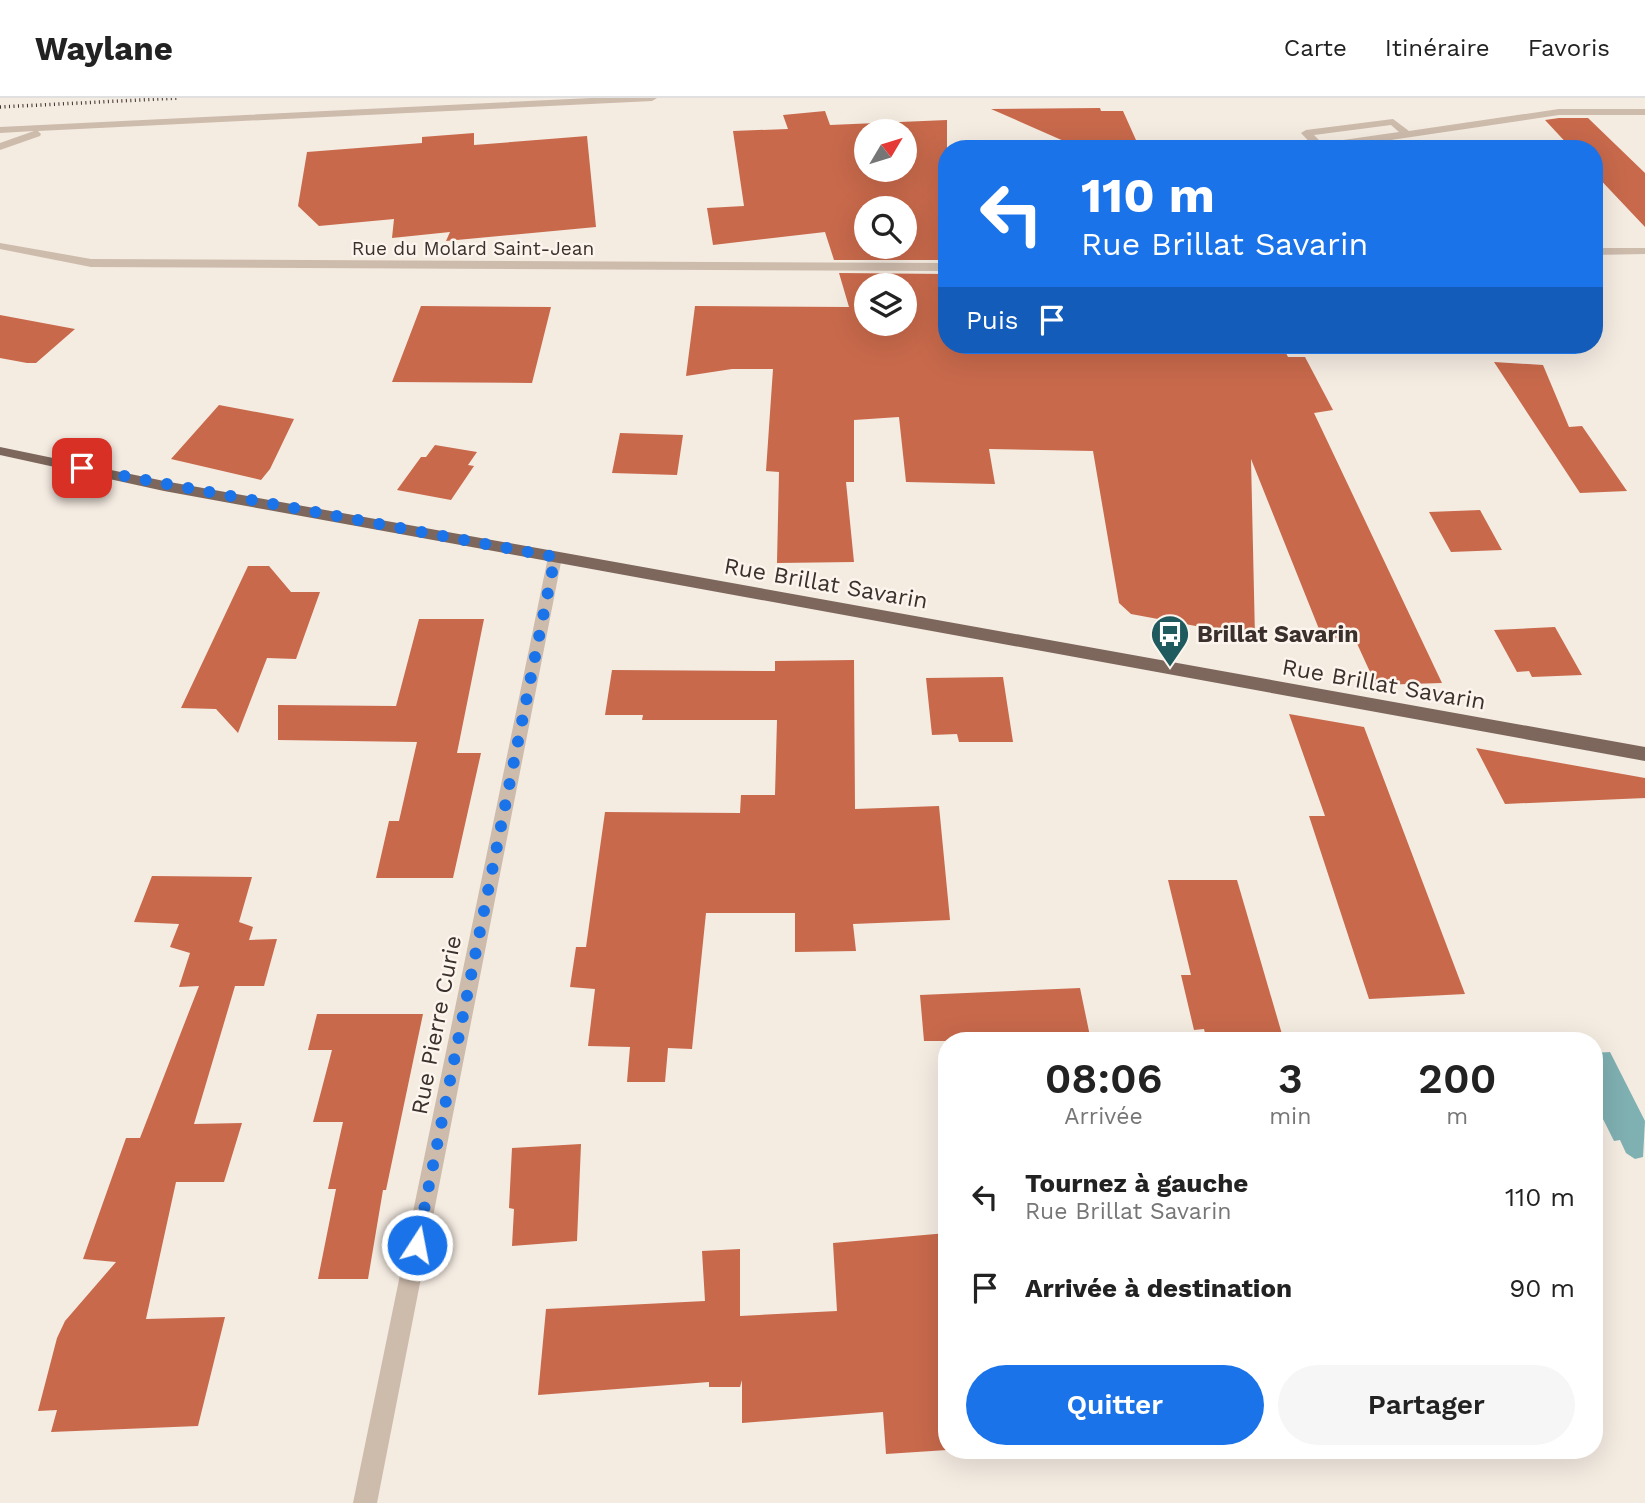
<!DOCTYPE html>
<html lang="fr">
<head>
<meta charset="utf-8">
<style>
	:root { --surface:#fff; --page:#f6f6f6; --text:#222; --muted:#767676; --line:#e0e0e0; --accent:#1a73e8 }
	body { margin:0; font-family:"Work Sans",sans-serif; background:var(--page); color:var(--text); height:100vh; display:flex; flex-direction:column; font-size:26px; white-space:nowrap }
	* { box-sizing:border-box; margin:0 }
	p { font-size:23px; color:var(--muted) }
	.icon { flex:none; width:38px; height:38px; fill:none; stroke:currentColor; stroke-width:2; stroke-linecap:round; stroke-linejoin:round }
	.map { position:relative; flex:1; overflow:hidden }
	.panel { position:absolute; left:938px; top:934px; width:665px; height:427px; display:flex; flex-direction:column; background:var(--surface); border-radius:28px; box-shadow:0 7px 28px #0002 }
	.panel>* { flex:none }
	.banner { position:absolute; left:938px; top:42px; width:665px; height:214px; border-radius:28px; box-shadow:0 7px 28px #0002; background:#1a73e8; color:#fff; overflow:hidden }
	.needle { width:46px; rotate:52deg }
	.controls { position:absolute; left:854px; top:21px; display:grid; gap:14px }
	.controls a { display:grid; place-items:center; width:63px; height:63px; border-radius:50%; background:var(--surface); box-shadow:0 7px 28px #0002; font-size:35px }
	.pin { position:absolute; display:grid; place-items:center; width:60px; height:60px; color:#fff; margin:-30px; border-radius:14px; box-shadow:0 4px 10px #0006 }
	.me { position:absolute; width:77px; margin:-38px; rotate:11deg; stroke-linejoin:round; filter:drop-shadow(0 0 5px #0008) }
	.turn { display:flex; align-items:center; gap:24px; height:147px; padding:0 28px; font-size:32px }
	.turn .icon { width:91px; height:91px; stroke-width:2.5 }
	.turn b { display:block; font-size:49px; line-height:60px }
	.then { display:flex; align-items:center; height:66px; padding:0 28px; background:#0003; gap:14px; font-size:26px }
	.eta { display:flex; justify-content:space-evenly; align-items:center; height:119px; text-align:center }
	.eta b { font-size:42px; font-weight:600; line-height:49px }
	.button { display:flex; gap:14px; margin-top:auto; padding:14px 28px }
	.button a { flex:1; height:80px; border-radius:42px; background:var(--accent); color:#fff; font-size:28px; font-weight:600; line-height:80px; text-align:center }
	.button a+a { background:var(--page); color:var(--text) }
	ul { padding:0; list-style:none }
	li { display:flex; align-items:center; gap:21px; height:91px; padding:0 28px }
	li div { flex:1 }
	li b { display:block; font-size:26px }
	li em { font-style:normal }
	header { display:flex; align-items:center; gap:42px; box-sizing:border-box; height:98px; padding:0 35px; background:var(--surface); border-bottom:2px solid var(--line) }
	header strong { font-size:33px }
	nav { display:flex; gap:38px; margin-inline-start:auto; font-size:24px }
	.map>svg:first-child { display:block }
	.water { fill:#7fb0b2 }
	.building { fill:#c8694b; fill-rule:evenodd }
	.lines { fill:none; stroke-linecap:round; stroke-linejoin:round }
	.minor { fill:#cdbbac; fill-rule:evenodd }
	.major { fill:#7d675c; fill-rule:evenodd }
	.rail { stroke:#3b302b; stroke-width:3.5; stroke-dasharray:1 3.5; stroke-linecap:butt }
	.route { stroke:#1a73e8; stroke-width:12; stroke-dasharray:0 21.6 }
	.labels { text-anchor:middle; stroke-width:5; stroke-linejoin:round; paint-order:stroke }
	.far-street-label { font-size:19px; fill:#3b302b; stroke:#fbf5ee }
	.street-label { font-size:23px; fill:#3b302b; stroke:#fbf5ee }
	.poi-label { font-size:23px; font-weight:bold; fill:#3b302b; stroke:#fbf5ee; text-anchor:start }
</style>
</head>
<body>
<header>
<strong>Waylane</strong>
<nav><a>Carte</a><a>Itinéraire</a><a>Favoris</a></nav>
</header>
<div class="map">
<svg width="1645" height="1405" viewBox="0 0 1645 1405">
	<rect width="100%" height="100%" fill="#f4ebe1"/>
	<path class="water" d="M1610,954l35,69 -2,36 -8,2 -9,-6 -6,-13 -6,1 -20,-40v-48z"/>
	<path class="building" d="M1100,10l1,3h22l17,38h-58l-91,-40z
		M825,13l5,14 117,-5v140h-113l-9,-28 -112,13 -6,-37 37,-2 -11,-75 55,-2 -5,-14zM866,33h39v39h-39zM866,110h39v39h-39z
		M1559,20h29l57,55v54l-51,-54v-24h-22l-27,-29z
		M474,35v12l113,-9 9,91 -150,14 4,-9 -58,6 2,-19 -75,7 -21,-20 9,-54 115,-9v-6z
		M839,175l108,1v71h335l6,12h17l28,53 -19,3 128,270 -66,2 -22,-48 -31,2 -72,-180 4,178 -124,-23 -12,-11 -26,-152 -104,-2 6,35 -89,-2 -7,-65 -45,3v62h-8l8,80 -77,1 2,-91 -13,-1 7,-102h-41l-46,7 9,-70 154,1zM866,187h39v39h-39z
		M421,208l130,1 -19,76 -140,-1z
		M0,217l75,14 -39,34h-9l-27,-5z
		M1494,264l49,3 26,62 13,-1 45,65 -47,2z
		M219,307l75,14 -24,50 -9,11 -90,-21z
		M620,335l63,2 -6,40 -65,-2z
		M435,347l42,7 -9,13 6,1 -23,34 -54,-10 24,-33h5z
		M1480,412l22,40 -51,2 -22,-40z
		M248,468h21l22,26h29l-24,67 -29,-1 -29,75 -22,-24 -35,-1z
		M419,521h65l-27,134h24l-28,125h-77l13,-57h10l18,-79 -139,-2v-35l118,1z
		M1555,529l27,48 -50,2 -3,-6 -12,1 -23,-42z
		M854,562l1,149 84,-3 11,114 -97,4 3,27 -61,1v-39h-89l-14,136 -24,-1 -3,34h-38l3,-35 -42,-1 7,-57 -25,-2 6,-40h10l19,-135 135,1 1,-18h34l2,-75h-135l1,-5h-38l7,-45 163,1v-10z
		M1003,579l10,65h-54l-2,-8 -25,1 -6,-57z
		M1289,616l75,13 101,267 -96,5 -60,-183h16z
		M1476,650l169,30v20l-140,6z
		M152,778l100,1 -13,45 14,5 -4,13 28,-1 -13,47h-29l-41,138 48,-1 -18,59h-48l-30,137 79,-2 -27,109 -147,6 6,-22 -19,1 19,-73 8,-17 51,-59 -33,-3 43,-121h14l59,-152 -20,1 11,-34 -20,-6 9,-23 -45,-2z
		M1168,782h69l47,161h-77l-3,-12 -10,1 -13,-55h10z
		M1080,890l11,53h-167l-4,-46z
		M317,916h106l-37,176h-3l-15,89h-50l18,-90h-8l15,-67h-30l19,-72h-24z
		M581,1046l-4,97 -65,5 2,-37 -5,-1 3,-60z
		M947,1135v217l-61,4 -3,-42 -141,11v-43l-2,7h-31v-5l-171,13 8,-86 159,-8 -3,-50 38,-2v67l97,-5 -4,-68z"/>
	<g class="lines">
		<path class="minor" d="M591,0h66l-5,3 -614,30 3,3 -1,2 -40,14v-7l34,-12 -34,2v-6z
			M1559,11h86v6h-86l-229,34h-14l-15,-16 5,-3 87,-11 16,12zM1391,27l8,7 -77,11 -8,-8z
			M0,145l91,16 856,4v8l-856,-4 -91,-18z
			M1594,150h51v6l-51,1z
			M555,454l7,5 -185,946h-24l195,-946z"/>
		<path class="major" d="M0,349l164,34 1481,266v14l-1481,-270 -164,-36z"/>
		<path class="rail" d="M0,9l179,-9"/>
	</g>
	<g class="lines">
		<path class="route" d="M82,370l473,89 -138,688"/>
	</g>
	<defs>
		<g id="bus-pin" transform="scale(2.0125)"><path d="M0 17L-7.5 6A9.5 9.5 0 1 1 7.5 6Z" fill="#1f5a5e" stroke="#fbf5ee"/><path d="M-5-6H5V4H4V6H2V4H-2V6H-4V4H-5ZM-3.5-4V0h7V-4ZM-3.5 1.2v1.5H-2V1.2ZM2 1.2v1.5H3.5V1.2Z" fill="#fff"/></g>
	</defs>
	<g fill-rule="evenodd">
		<use href="#bus-pin" x="1170" y="536"/>
	</g>
	<g class="labels">
		<g class="far-street-label">
			<text x="473" y="157">Rue du Molard Saint-Jean</text>
		</g>
		<g class="street-label">
			<text transform="translate(826 485) rotate(10)" y="8">Rue Brillat Savarin</text>
			<text transform="translate(1384 586) rotate(10)" y="8">Rue Brillat Savarin</text>
			<text transform="translate(436 927) rotate(-79)" y="8">Rue Pierre Curie</text>
		</g>
		<g class="poi-label">
			<text x="1197" y="544">Brillat Savarin</text>
		</g>
	</g>
</svg>
<div class="controls">
<a><svg class="needle" viewBox="-14 -14 28 28"><path d="M0-13l5 13h-10z" fill="#e53935"/><path d="M0 13l5-13h-10z" fill="#767676"/></svg></a>
<a><svg class="icon" aria-label="search" viewBox="0 0 24 24"><circle cx="10" cy="10" r="6"/><path d="M15 15l6 6"/></svg></a>
<a><svg class="icon" aria-label="layers" viewBox="0 0 24 24"><path d="M12 4l9 5-9 5-9-5zM3 14l9 5 9-5"/></svg></a>
</div>
<div class="pin" style="left:82px;top:370px;background:#d93025"><svg class="icon" aria-label="arrive" viewBox="0 0 24 24"><path d="M6 21V4h12l-3 4 3 4H6"/></svg></div>
<svg class="me" style="left:417px;top:1147px" viewBox="-20 -20 40 40"><circle r="17" fill="#1a73e8" stroke="#fff" stroke-width="3"/><path d="M0-11L8 9 0 5-8 9z" fill="#fff"/></svg>
<div class="banner">
<div class="turn"><svg class="icon" aria-label="left" viewBox="0 0 24 24"><path d="M17 20v-9H6M10 6l-5 5 5 5"/></svg><div><b>110 m</b>Rue Brillat Savarin</div></div>
<div class="then">Puis<svg class="icon" aria-label="arrive" viewBox="0 0 24 24"><path d="M6 21V4h12l-3 4 3 4H6"/></svg></div>
</div>
<section class="panel">
<div class="eta">
<div><b>08:06</b><p>Arrivée</p></div>
<div><b>3</b><p>min</p></div>
<div><b>200</b><p>m</p></div>
</div>
<ul>
<li><svg class="icon" aria-label="left" viewBox="0 0 24 24"><path d="M17 20v-9H6M10 6l-5 5 5 5"/></svg><div><b>Tournez à gauche</b><p>Rue Brillat Savarin</p></div><em>110 m</em></li>
<li><svg class="icon" aria-label="arrive" viewBox="0 0 24 24"><path d="M6 21V4h12l-3 4 3 4H6"/></svg><div><b>Arrivée à destination</b></div><em>90 m</em></li>
</ul>
<div class="button"><a>Quitter</a><a>Partager</a></div>
</section>
</div>
</body>
</html>
